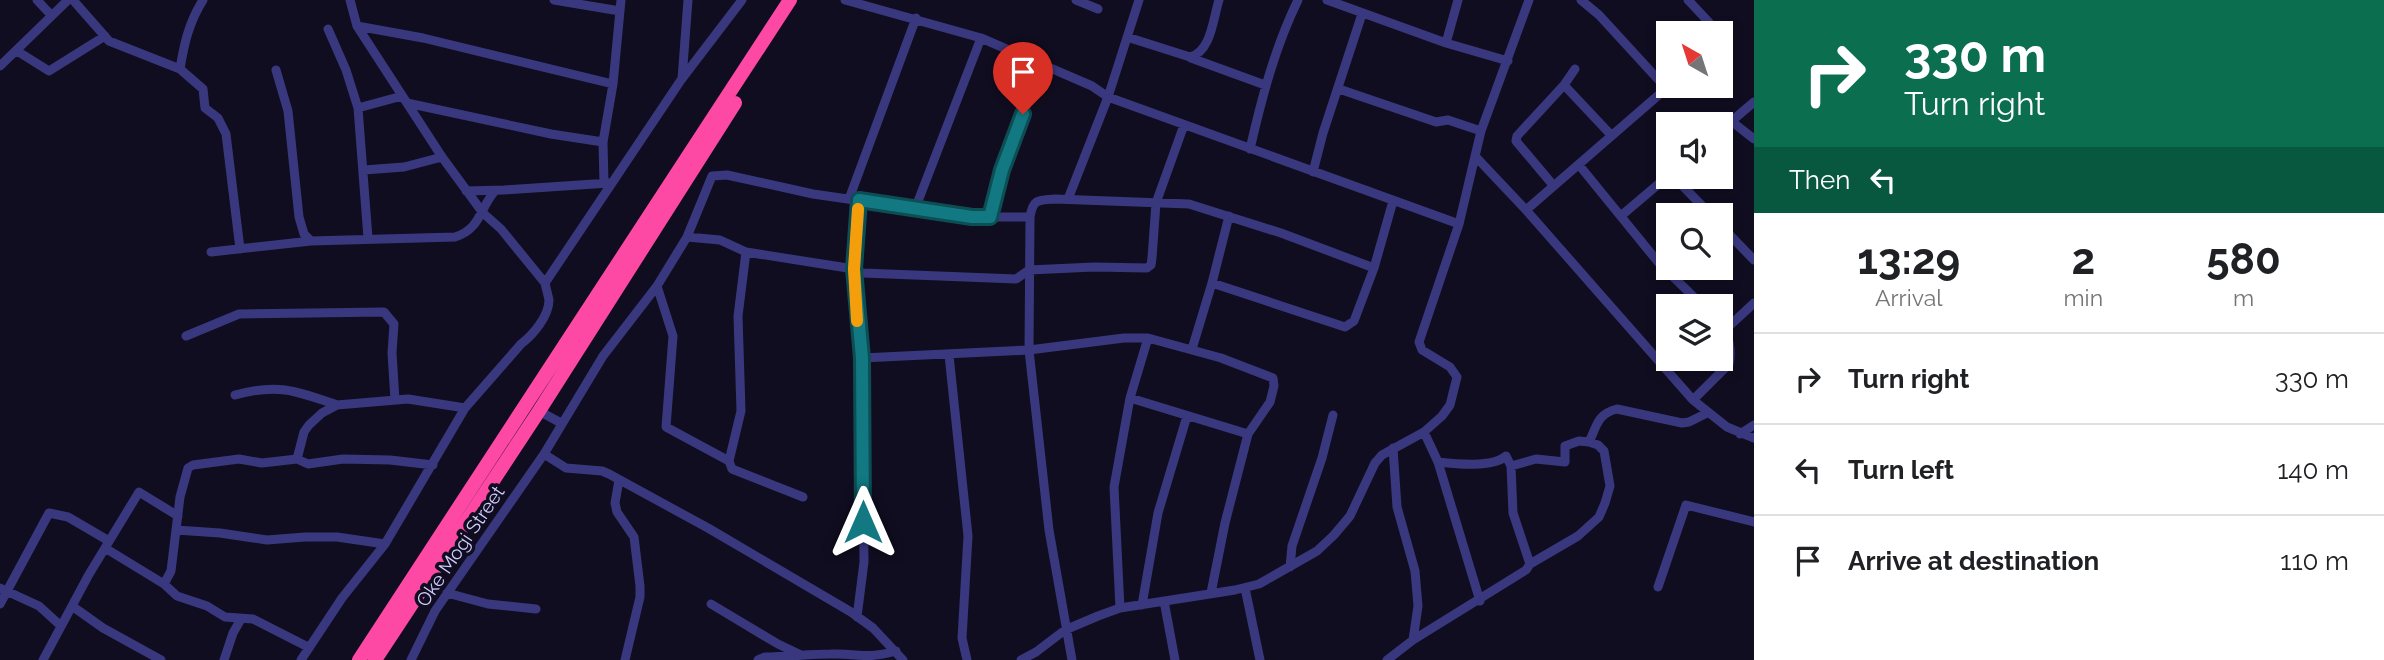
<!DOCTYPE html>
<html lang="en">
<head>
<meta charset="utf-8">
<style>
	:root { --surface:#fff; --page:#f2f2f2; --text:#202124; --muted:#757577; --line:#e0e0e0 }
	body { margin:0; font-family:Raleway,sans-serif; background:var(--page); color:var(--text); height:100vh; display:flex; flex-direction:column; font-size:26px; white-space:nowrap }
	* { box-sizing:border-box; margin:0 }
	p { font-size:23px; color:var(--muted) }
	.icon { flex:none; width:38px; height:38px; fill:none; stroke:currentColor; stroke-width:2; stroke-linecap:round; stroke-linejoin:round }
	.map { position:relative; flex:1; overflow:hidden }
	.panel { display:flex; flex-direction:column; background:var(--surface); width:630px }
	.panel>* { flex:none }
	.guide { background:#0b6e4f; color:#fff; overflow:hidden }
	.needle { width:46px; rotate:321deg }
	.tools { position:absolute; left:1656px; top:21px; display:grid; gap:14px }
	.tools a { display:grid; place-items:center; width:77px; height:77px; border-radius:0px; background:var(--surface); box-shadow:0 4px 10px #0003; font-size:35px }
	.pin { position:absolute; display:grid; place-items:center; width:60px; height:60px; color:#fff; margin:-72px -30px; border-radius:50% 50% 50% 0; rotate:-45deg; box-shadow:0 0 7px #0007 }
	.pin .icon { rotate:45deg }
	.me { position:absolute; width:77px; margin:-38px; rotate:0deg; stroke-linejoin:round; filter:drop-shadow(0 0 5px #0008) }
	.turn { display:flex; align-items:center; gap:24px; height:147px; padding:0 35px; font-size:32px }
	.turn .icon { width:91px; height:91px; stroke-width:2.5 }
	.turn b { display:block; font-size:49px; line-height:60px }
	.then { display:flex; align-items:center; height:66px; padding:0 35px; background:#0003; gap:14px; font-size:26px }
	.eta { display:flex; justify-content:space-evenly; align-items:center; height:119px; text-align:center }
	.eta b { font-size:42px; font-weight:700; line-height:49px }
	ul { padding:0; list-style:none }
	li { display:flex; align-items:center; gap:21px; height:91px; padding:0 35px; border-top:2px solid var(--line) }
	li div { flex:1 }
	li b { display:block; font-size:26px }
	li em { font-style:normal }
	main { display:flex; flex:1; min-height:0 }
	.map>svg:first-child { display:block }
	.lines { fill:none; stroke-linecap:round; stroke-linejoin:round }
	.minor { stroke:#39387f; stroke-width:9 }
	.highway { stroke:#fd49a4; stroke-width:14 }
	.route-casing { stroke:#0c4e54; stroke-width:18 }
	.route { stroke:#127882; stroke-width:12 }
	.slow { stroke:#f59e0b; stroke-width:12 }
	.labels { text-anchor:middle; stroke-width:7; stroke-linejoin:round; paint-order:stroke }
	.street-label { font-size:19px; fill:#d1cdff; stroke:#100d20 }
</style>
</head>
<body>
<main>
<div class="map">
<svg width="1754" height="660" viewBox="0 0 1754 660">
	<rect width="100%" height="100%" fill="#100d20"/>
	<g class="lines">
		<path class="minor" d="M37,0l14,15
			M73,0l36,41 71,28 23,20 2,19 13,10 8,16 14,115
			M350,0l7,26 85,131 41,56 18,16 44,54
			M554,0l66,11
			M845,0l136,38 111,48 16,11 351,127
			M1076,0l22,9
			M1327,0l119,43 62,18
			M1581,0l18,15 67,73
			M1688,0l31,33
			M357,26l66,12 190,46
			M328,29l18,41 12,38 10,130
			M1127,37l63,20c21,-5 23,-38 29,-57
			M1446,43l12,-43
			M17,51l32,20 56,-35
			M1191,58l74,27
			M0,66l68,-66
			M180,69c4,-25 9,-47 23,-69
			M276,70l12,41 11,106 5,17 7,7
			M682,79l6,-79
			M1564,85l47,50
			M1339,89l97,33 12,-2 33,11
			M407,103l144,31 52,8
			M358,108l44,-12
			M1731,121l23,18
			M1720,131l34,-29
			M1250,149c12,-52 25,-102 48,-149
			M1475,156l51,54 167,190 34,27 27,11
			M1579,165l79,97 45,44
			M364,170l40,-3 38,-10
			M1313,172l10,-39 39,-119
			M1674,177l37,38
			M604,183l-1,-41 10,-58 8,-84
			M1553,185l-37,-44 1,-5 47,-51 11,-16
			M466,191l38,-1 105,-7
			M849,199l67,-181
			M1068,199l40,-102 31,-97
			M915,209l66,-171
			M1526,210l143,-124
			M1622,215l46,-39
			M990,217l22,-78 32,-74
			M1720,225l34,35
			M687,237l33,3 26,12
			M211,252l100,-11 144,-4c26,-8 25,-30 40,-46
			M1212,283l133,44 9,-6 20,-53 19,-67
			M657,286l16,50 -7,91 63,34 3,8 71,28
			M1726,329l28,-26
			M186,336l53,-22 145,-2 10,12 -2,29 3,47
			M1192,349l20,-66 17,-67
			M949,355l19,181 -6,102 5,22
			M862,358l167,-8 95,-12h24l73,20 52,20 1,8 -4,16 -22,32 -23,89 -14,70
			M235,395c43,-12 62,-4 102,10
			M1130,398l118,36
			M1693,400l36,-36c3,-12 0,-32 -9,-41
			M539,411l22,12
			M1424,432l14,30 42,139
			M1740,434l14,-9
			M1589,442c8,-16 8,-28 28,-33l65,14 7,-1 18,-9
			M1393,448l4,59 18,64 3,35 -5,34
			M544,454l22,14 36,3 7,3 99,54 143,84 22,16 30,32
			M297,459l7,-27 5,-7 13,-12 15,-8 71,-6 57,9
			M729,461l12,-50 -3,-95 8,-64 108,17 9,4 153,6 13,-9 65,-3 53,1 4,-3 1,-7 4,-55 28,-78
			M1438,462c18,2 54,6 68,-6l5,10 2,47 17,51
			M619,480l-4,23 2,9 17,25 6,49v11l-15,63
			M176,530l44,3 47,7 38,-3h32l48,7
			M105,548l59,36 13,12 30,10 18,11 28,2 55,28
			M1290,567l2,-21 30,-88 11,-43
			M164,584l7,-13 9,-74 8,-29 5,-3 46,-6 23,4 35,-4 11,5 35,-5 47,1 43,5
			M1658,587l28,-82 68,17
			M0,588l39,18 22,20
			M1245,588l15,72
			M447,593l41,11 48,5
			M1164,601l11,59
			M0,604l49,-91 19,4 41,24
			M711,604l67,40 23,11
			M1142,605l16,-92 29,-97
			M72,606l31,22 58,32
			M1120,608l-6,-121 16,-89 18,-60
			M857,617l7,-55 -2,-204 -8,-89 5,-69
			M43,660l45,-84 51,-84 39,24
			M224,660l9,-27 8,-14
			M301,660l41,-62 43,-54 80,-136 56,-64c12,-9 28,-28 28,-44 -1,-5 -3,-12 -4,-17l136,-203 61,-80
			M411,660l24,-49 109,-157 59,-98 54,-70 30,-49 25,-61 15,-1 86,19 159,23h58
			M758,660l7,-3c22,0 44,-3 66,-3 30,-1 32,6 65,-3
			M1021,660l15,-8 29,-22 33,-14 22,-8 115,-18 24,-6 58,-33 17,-16 16,-19 25,-53 7,-8 42,-23 18,-16 8,-11 7,-28 -7,-10 -28,-17 -3,-8 40,-118 22,-93 48,-131
			M1072,660l-23,-130 -20,-180 1,-133c3,-18 8,-17 25,-18l134,5 92,29 93,35
			M1387,660l26,-20 113,-70 4,-6 48,-28 21,-19 6,-14 5,-17 -6,-35 -6,-6 -9,-3 -10,-1 -14,5v16l-29,-3 -25,7"/>
		<path class="highway" d="M359,660l431,-660
			M375,660l164,-249 196,-308"/>
	</g>
	<g class="lines">
		<g class="route-casing">
			<path id="route" d="M863,522l-1,-164 -8,-89 5,-69 113,17h18l12,-47 21,-56"/>
		</g>
		<use href="#route" class="route"/>
		<path class="slow" d="M857,321l-3,-52 4,-60"/>
	</g>
	<g class="labels">
		<g class="street-label">
			<text transform="translate(460 546) rotate(-56)" y="7">Oke Mogi Street</text>
		</g>
	</g>
</svg>
<div class="tools">
<a><svg class="needle" viewBox="-14 -14 28 28"><path d="M0-13l5 13h-10z" fill="#e53935"/><path d="M0 13l5-13h-10z" fill="#757577"/></svg></a>
<a><svg class="icon" aria-label="sound" viewBox="0 0 24 24"><path d="M4 9h4l5-4v14l-5-4H4zM17 9q2 3 0 6"/></svg></a>
<a><svg class="icon" aria-label="search" viewBox="0 0 24 24"><circle cx="10" cy="10" r="6"/><path d="M15 15l6 6"/></svg></a>
<a><svg class="icon" aria-label="layers" viewBox="0 0 24 24"><path d="M12 4l9 5-9 5-9-5zM3 14l9 5 9-5"/></svg></a>
</div>
<div class="pin" style="left:1023px;top:114px;background:#d93025"><svg class="icon" aria-label="arrive" viewBox="0 0 24 24"><path d="M6 21V4h12l-3 4 3 4H6"/></svg></div>
<svg class="me" style="left:863px;top:522px" viewBox="-20 -20 40 40"><path d="M0-17L14 15 0 8-14 15z" fill="#127882" stroke="#fff" stroke-width="4"/></svg>
</div>
<section class="panel">
<div class="guide">
<div class="turn"><svg class="icon" aria-label="right" viewBox="0 0 24 24"><path d="M7 20v-9h11M14 6l5 5-5 5"/></svg><div><b>330 m</b>Turn right</div></div>
<div class="then">Then<svg class="icon" aria-label="left" viewBox="0 0 24 24"><path d="M17 20v-9H6M10 6l-5 5 5 5"/></svg></div>
</div>
<div class="eta">
<div><b>13:29</b><p>Arrival</p></div>
<div><b>2</b><p>min</p></div>
<div><b>580</b><p>m</p></div>
</div>
<ul>
<li><svg class="icon" aria-label="right" viewBox="0 0 24 24"><path d="M7 20v-9h11M14 6l5 5-5 5"/></svg><div><b>Turn right</b></div><em>330 m</em></li>
<li><svg class="icon" aria-label="left" viewBox="0 0 24 24"><path d="M17 20v-9H6M10 6l-5 5 5 5"/></svg><div><b>Turn left</b></div><em>140 m</em></li>
<li><svg class="icon" aria-label="arrive" viewBox="0 0 24 24"><path d="M6 21V4h12l-3 4 3 4H6"/></svg><div><b>Arrive at destination</b></div><em>110 m</em></li>
</ul>
</section>
</main>
</body>
</html>
